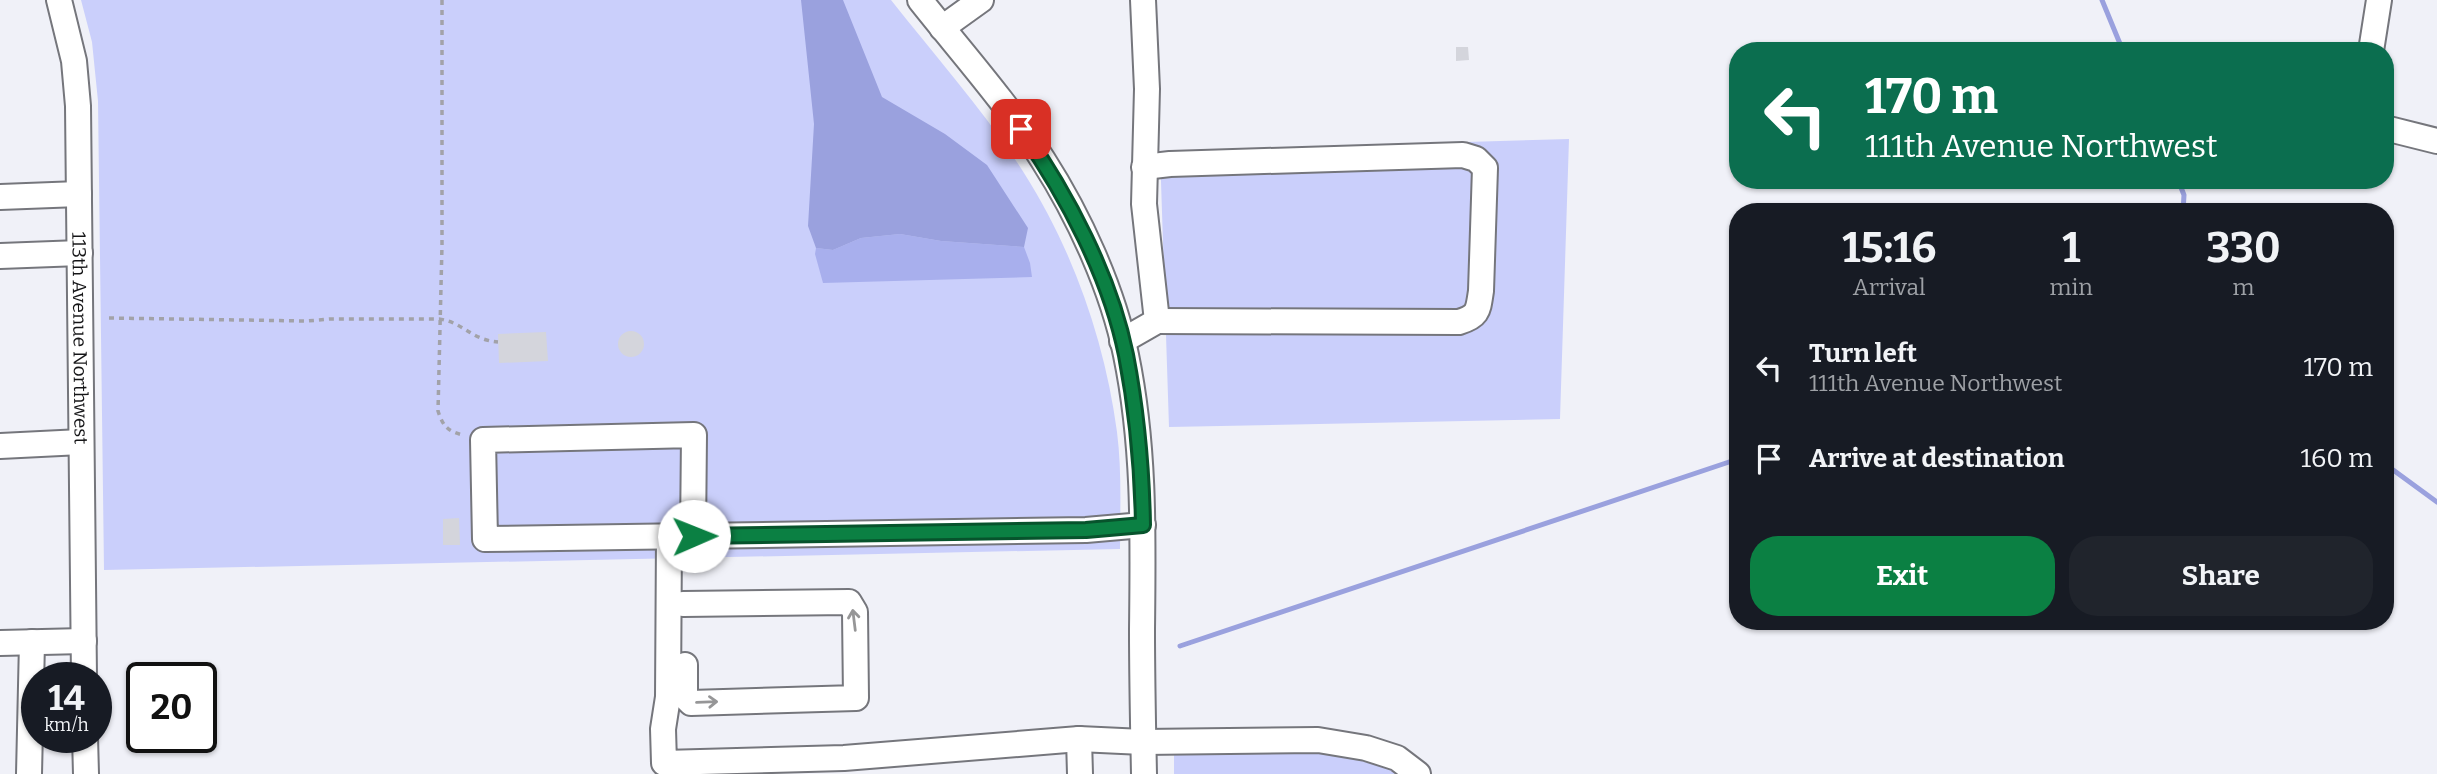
<!DOCTYPE html>
<html lang="en">
<head>
<meta charset="utf-8">
<style>
	:root { --surface:#171b24; --page:#20242c; --text:#f1f3f6; --muted:#9ea1a6; --accent:#0b8043 }
	body { margin:0; font-family:Bitter,serif; background:var(--page); color:var(--text); height:100vh; display:flex; flex-direction:column; font-size:26px; white-space:nowrap }
	* { box-sizing:border-box; margin:0 }
	p { font-size:23px; color:var(--muted) }
	.icon { flex:none; width:38px; height:38px; fill:none; stroke:currentColor; stroke-width:2; stroke-linecap:round; stroke-linejoin:round }
	.map { position:relative; flex:1; overflow:hidden }
	.panel { position:absolute; left:1729px; top:203px; width:665px; height:427px; display:flex; flex-direction:column; background:var(--surface); border-radius:28px; box-shadow:0 2px 5px #0004 }
	.panel>* { flex:none }
	.guide { position:absolute; left:1729px; top:42px; width:665px; height:147px; border-radius:28px; box-shadow:0 2px 5px #0004; background:#0b6e4f; color:#fff; overflow:hidden }
	.speed { position:absolute; left:21px; top:662px; display:flex; gap:14px; font-size:35px; font-weight:700; text-align:center }
	.speed>* { display:grid; place-content:center; width:91px; height:91px; border-radius:50%; background:var(--surface); box-shadow:0 2px 5px #0004; line-height:1 }
	.speed small { font-size:18px; font-weight:400 }
	.speed .limit { border:4px solid #111; border-radius:10px; background:#fff; color:#111 }
	.pin { position:absolute; display:grid; place-items:center; width:60px; height:60px; color:#fff; margin:-30px; border-radius:14px; box-shadow:0 4px 10px #0006 }
	.me { position:absolute; width:77px; margin:-38px; rotate:89deg; stroke-linejoin:round; filter:drop-shadow(0 0 5px #0008) }
	.turn { display:flex; align-items:center; gap:24px; height:147px; padding:0 21px; font-size:32px }
	.turn .icon { width:91px; height:91px; stroke-width:2.5 }
	.turn b { display:block; font-size:49px; line-height:60px }
	.eta { display:flex; justify-content:space-evenly; align-items:center; height:119px; text-align:center }
	.eta b { font-size:42px; font-weight:700; line-height:49px }
	.primary-button { display:flex; gap:14px; margin-top:auto; padding:14px 21px }
	.primary-button a { flex:1; height:80px; border-radius:28px; background:var(--accent); color:#fff; font-size:28px; font-weight:700; line-height:80px; text-align:center }
	.primary-button a+a { background:var(--page); color:var(--text) }
	ul { padding:0; list-style:none }
	li { display:flex; align-items:center; gap:21px; height:91px; padding:0 21px }
	li div { flex:1 }
	li b { display:block; font-size:26px }
	li em { font-style:normal }
	.map>svg:first-child { display:block }
	.green { fill:#cacffb }
	.forest { fill:#a8afed }
	.water { fill:#9aa1de }
	.lines { fill:none; stroke-linecap:round; stroke-linejoin:round }
	.stream { stroke:#9aa1de; stroke-width:5 }
	.building { fill:#d4d5dc }
	.minor-casing { stroke:#75767c; stroke-width:28 }
	.path { stroke:#a2a2a8; stroke-width:3.5; stroke-dasharray:5 5; stroke-linecap:butt }
	.minor { stroke:#fff; stroke-width:24 }
	.oneway { stroke:#969697 }
	.route-casing { stroke:#07532c; stroke-width:18 }
	.route { stroke:#0b8043; stroke-width:12 }
	.labels { text-anchor:middle; stroke-width:5; stroke-linejoin:round; paint-order:stroke }
	.street-label { font-size:19px; fill:#151517; stroke:#f0f1f8 }
</style>
</head>
<body>
<div class="map">
<svg width="2437" height="774" viewBox="0 0 2437 774">
	<rect width="100%" height="100%" fill="#f0f1f8"/>
	<path class="green" d="M81,0h810c45,57 94,112 133,173 49,77 81,168 93,259 5,39 3,78 3,117l-1016,21 -6,-469 -6,-59z
		M1569,139l-9,280 -391,8 -9,-276z
		M1174,751l174,3 27,8 24,12h-225z"/>
	<path class="forest" d="M900,234l41,7 83,6 6,16 2,14 -209,6 -8,-29 1,-6 17,2 28,-12z"/>
	<path class="water" d="M801,0h42l39,97 63,37 42,31 41,63 -4,19 -83,-6 -41,-7 -39,4 -28,12 -17,-2 -8,-22 6,-102z"/>
	<g class="lines">
		<path class="stream" d="M2102,0l21,51
			M2178,180l6,15 -1,17
			M2385,464l52,38
			M1180,646l558,-187"/>
	</g>
	<path class="building" d="M1456,47h12l1,13 -13,1z
		M618 344a13 13 0 1 1 26 0a13 13 0 1 1-26 0Z
		M546,332l2,29 -49,2 -1,-29z
		M459,518l1,27h-17v-26z"/>
	<g class="lines">
		<g class="minor-casing">
			<g id="minor">
				<path id="s1" d="M59,0l15,61 4,45 6,571"/>
				<path d="M920,0c42,53 87,103 123,160 36,56 70,130 83,195 19,92 17,182 16,275 0,48 1,96 2,144"/>
				<path d="M942,28l39,-28"/>
				<path d="M2371,51l8,-51"/>
				<path d="M2385,128l52,13"/>
				<path d="M1144,167l26,-3 293,-9 13,4 9,9 -4,123c-3,19 -2,25 -22,31l-302,-1"/>
				<path d="M0,197l79,-3"/>
				<path d="M0,256l80,-3"/>
				<path d="M1122,341l35,-20 -13,-117 3,-115 -4,-89"/>
				<path d="M694,435l-1,101 -208,3 -2,-99z"/>
				<path d="M0,446l81,-4"/>
				<path d="M693,536l393,-6 57,-5"/>
				<path d="M669,537l-1,160 -5,32 1,34 180,-5 235,-19 64,3 175,-2 48,8 31,10 21,16"/>
				<path d="M683,604l166,-2 6,10 1,86 -165,5 -6,-6v-32"/>
				<path d="M0,643l84,-2"/>
				<path d="M85,737l1,37"/>
				<path d="M1079,739l1,35"/>
				<path d="M29,774l3,-132"/>
			</g>
		</g>
		<path class="path" d="M442,0v245l-4,166c5,15 9,20 25,24
			M109,318l198,3 23,-2h109c24,3 32,21 59,23"/>
		<use href="#minor" class="minor"/>
	</g>
	<defs><path id="oneway-shaft" d="M-6 0H5M1.5-3L5.5 0L1.5 3" fill="none" stroke-width="1.6" stroke-linecap="round" stroke-linejoin="round" transform="scale(1.75)"/></defs>
	<g class="oneway">
		<use href="#oneway-shaft" transform="translate(854 620) rotate(-97)"/>
		<use href="#oneway-shaft" transform="translate(707 702) rotate(-2)"/>
	</g>
	<g class="lines">
		<g class="route-casing">
			<path id="route" d="M694,536l392,-6 57,-5c-1,-57 -6,-113 -17,-170 -16,-79 -59,-160 -105,-226"/>
		</g>
		<use href="#route" class="route"/>
	</g>
	<g class="labels">
		<g class="street-label">
			<text dy="7" stroke="none"><textPath href="#s1" startOffset="340">113th Avenue Northwest</textPath></text>
		</g>
	</g>
</svg>
<div class="speed"><div>14<small>km/h</small></div><div class="limit">20</div></div>
<div class="pin" style="left:1021px;top:129px;background:#d93025"><svg class="icon" aria-label="arrive" viewBox="0 0 24 24"><path d="M6 21V4h12l-3 4 3 4H6"/></svg></div>
<svg class="me" style="left:694px;top:536px" viewBox="-20 -20 40 40"><circle r="19" fill="#fff"/><path d="M0-13L10 11 0 6-10 11z" fill="#0b8043"/></svg>
<div class="guide">
<div class="turn"><svg class="icon" aria-label="left" viewBox="0 0 24 24"><path d="M17 20v-9H6M10 6l-5 5 5 5"/></svg><div><b>170 m</b>111th Avenue Northwest</div></div>
</div>
<section class="panel">
<div class="eta">
<div><b>15:16</b><p>Arrival</p></div>
<div><b>1</b><p>min</p></div>
<div><b>330</b><p>m</p></div>
</div>
<ul>
<li><svg class="icon" aria-label="left" viewBox="0 0 24 24"><path d="M17 20v-9H6M10 6l-5 5 5 5"/></svg><div><b>Turn left</b><p>111th Avenue Northwest</p></div><em>170 m</em></li>
<li><svg class="icon" aria-label="arrive" viewBox="0 0 24 24"><path d="M6 21V4h12l-3 4 3 4H6"/></svg><div><b>Arrive at destination</b></div><em>160 m</em></li>
</ul>
<div class="primary-button"><a>Exit</a><a>Share</a></div>
</section>
</div>
</body>
</html>
